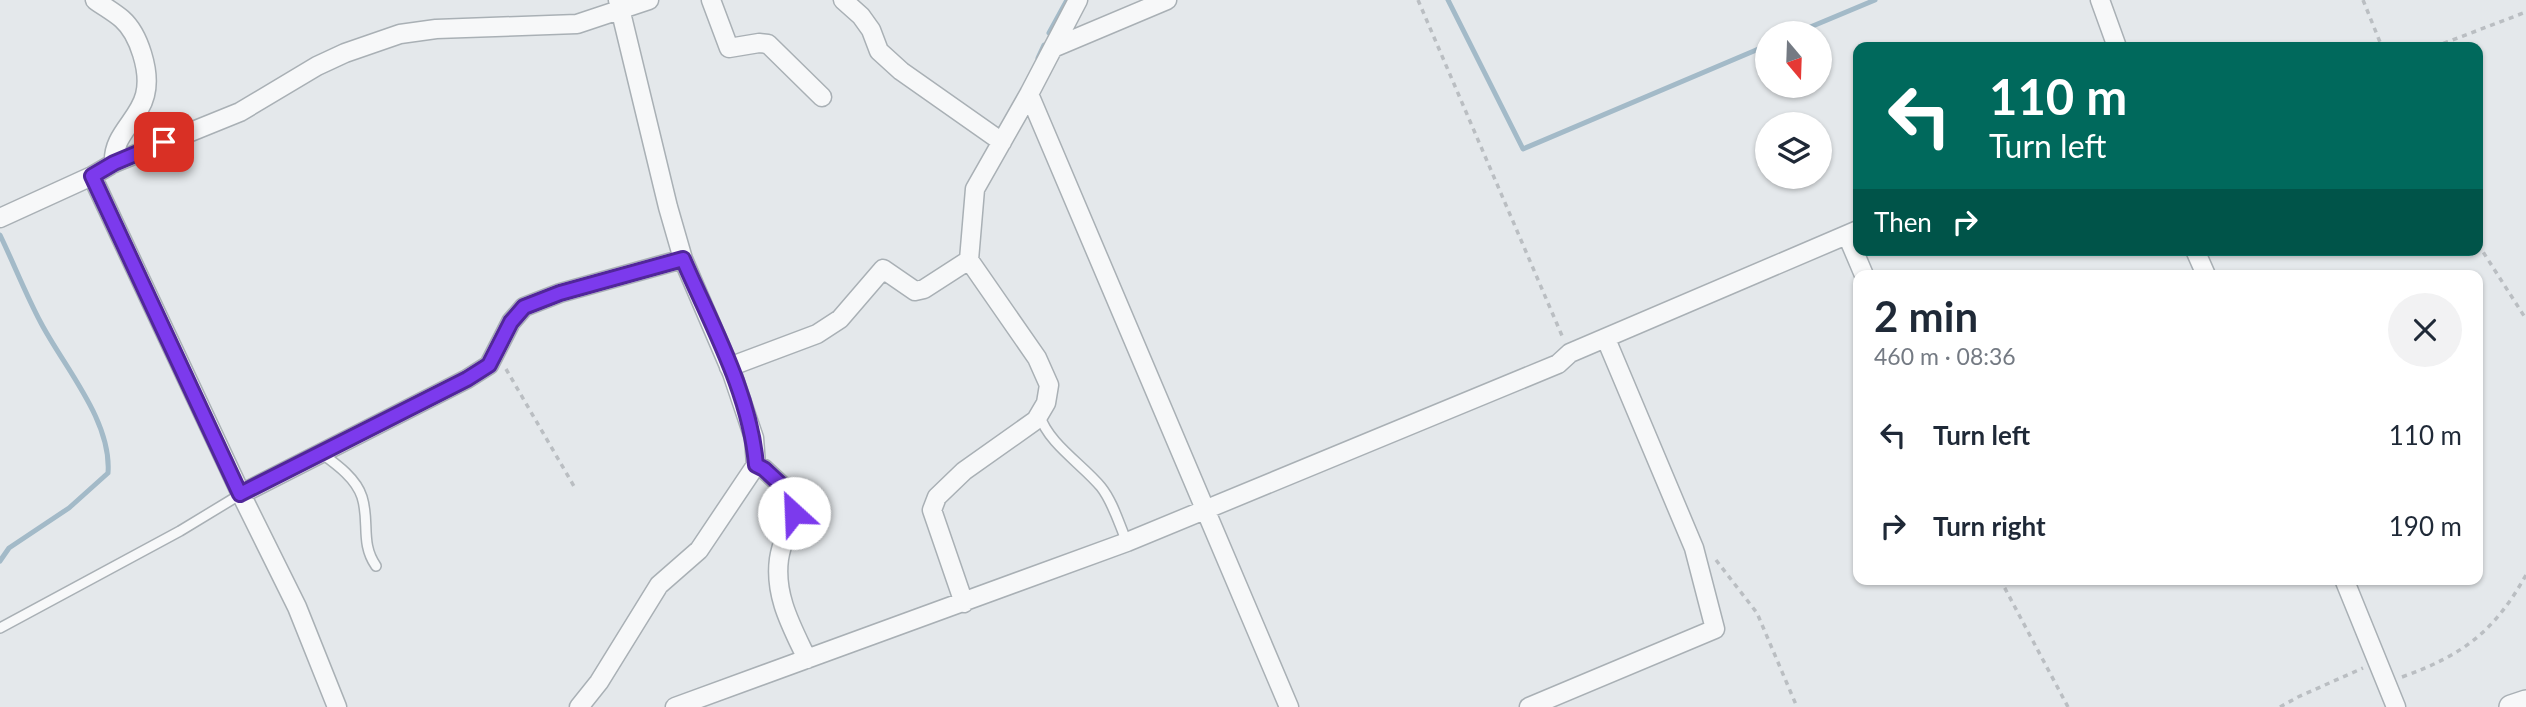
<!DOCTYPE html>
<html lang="en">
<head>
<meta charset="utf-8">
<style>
	:root { --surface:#fff; --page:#f2f2f3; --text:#1f2937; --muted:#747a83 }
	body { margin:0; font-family:Lato,sans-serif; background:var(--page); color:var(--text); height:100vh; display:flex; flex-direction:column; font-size:26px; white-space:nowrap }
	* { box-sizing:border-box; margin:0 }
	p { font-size:23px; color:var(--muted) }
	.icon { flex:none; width:38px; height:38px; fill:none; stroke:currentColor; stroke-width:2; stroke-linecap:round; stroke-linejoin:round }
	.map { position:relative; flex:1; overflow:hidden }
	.panel { position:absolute; left:1853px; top:270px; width:630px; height:315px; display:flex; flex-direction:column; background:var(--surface); border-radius:14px; box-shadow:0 2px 5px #0004 }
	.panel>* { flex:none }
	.hud { position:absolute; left:1853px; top:42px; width:630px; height:214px; border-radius:14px; box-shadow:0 2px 5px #0004; background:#00695c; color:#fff; overflow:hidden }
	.needle { width:46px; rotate:161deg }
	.controls { position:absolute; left:1755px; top:21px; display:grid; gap:14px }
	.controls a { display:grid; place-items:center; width:77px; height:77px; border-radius:50%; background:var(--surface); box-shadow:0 2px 5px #0004; font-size:35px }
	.pin { position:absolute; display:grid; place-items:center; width:60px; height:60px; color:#fff; margin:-30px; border-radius:14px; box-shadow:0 4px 10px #0006 }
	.me { position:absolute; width:77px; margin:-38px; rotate:335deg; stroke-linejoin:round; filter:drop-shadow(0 0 5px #0008) }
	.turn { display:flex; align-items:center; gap:24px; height:147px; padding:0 21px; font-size:32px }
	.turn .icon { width:91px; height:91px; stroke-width:2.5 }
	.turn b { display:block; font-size:49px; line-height:60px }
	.then { display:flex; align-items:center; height:66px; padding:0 21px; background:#0003; gap:14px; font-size:26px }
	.round { display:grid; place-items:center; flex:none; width:74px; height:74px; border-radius:37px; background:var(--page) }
	.headline { display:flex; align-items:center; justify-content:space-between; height:119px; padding:0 21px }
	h1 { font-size:42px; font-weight:700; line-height:52px }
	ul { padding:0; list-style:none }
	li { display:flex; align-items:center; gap:21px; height:91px; padding:0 21px }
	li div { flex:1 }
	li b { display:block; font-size:26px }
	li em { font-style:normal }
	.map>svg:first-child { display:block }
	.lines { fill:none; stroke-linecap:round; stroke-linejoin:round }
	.stream { stroke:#a3bac8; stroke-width:5 }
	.service-casing { stroke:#a9b0b5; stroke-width:12 }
	.minor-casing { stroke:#a9b0b5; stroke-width:21 }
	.tertiary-casing { stroke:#a9b0b5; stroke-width:26 }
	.path { stroke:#babec2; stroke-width:3.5; stroke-dasharray:5 5; stroke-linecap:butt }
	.service { stroke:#f7f8f9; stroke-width:9 }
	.minor { stroke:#f7f8f9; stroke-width:18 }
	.tertiary { stroke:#f7f8f9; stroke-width:23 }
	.route-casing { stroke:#51269a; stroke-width:18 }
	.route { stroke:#7c3aed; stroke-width:12 }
</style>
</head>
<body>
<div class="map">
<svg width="2526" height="707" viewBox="0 0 2526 707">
	<rect width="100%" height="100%" fill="#e4e8eb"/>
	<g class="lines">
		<path class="stream" d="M1448,0l75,149 245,-104
			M1049,33l18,-33
			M1796,33l79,-33
			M1038,58l6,-13
			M0,235c14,29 26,60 41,88 23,44 71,98 67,150l-39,35 -60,40 -9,13"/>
		<g class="service-casing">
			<path id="service" d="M1040,416c8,27 43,49 61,71 12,15 18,37 26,55
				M321,453c15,11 35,25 41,44 8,25 -2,46 14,69
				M0,628l180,-97 61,-37"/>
		</g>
		<g class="minor-casing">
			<path id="minor" d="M95,0c8,6 19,12 27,19 17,15 29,53 23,76 -6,25 -33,40 -31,68
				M711,0l18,48 30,-5 9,1 54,53
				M843,0l18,16 10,14 8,21 22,20 101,71
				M2100,0l17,47
				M1053,48l114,-48
				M1029,94l260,613
				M92,176l149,318 56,113 40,100
				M0,218l92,-42 22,-13 126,-51 77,-46 28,-13 55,-19 36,-5 141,-5 72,-24
				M1847,235l17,40
				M2195,250l11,25
				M729,367l88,-33 23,-15 43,-50 32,22 9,-2 45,-29
				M756,465l8,4 28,26c3,29 -9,38 -13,64 -5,37 13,68 28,100
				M241,494l226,-115 22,-14 22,-43 13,-15 36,-14 123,-34
				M2344,579l52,128
				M964,603l-32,-93 5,-13 27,-26 72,-51 10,-17 3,-18 -12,-27 -68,-98 6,-71 54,-95 49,-94
				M579,707l20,-25 60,-97 40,-35 57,-85 -2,-27 -22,-65 -49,-114 -15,-52 -50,-207
				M675,707l452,-165 431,-178 12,-11 288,-123
				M1529,707l186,-78 -21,-81 -88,-209"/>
		</g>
		<g class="tertiary-casing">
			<path id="tertiary" d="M2511,707l15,-5"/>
		</g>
		<path class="path" d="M1418,0l145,338
			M2363,0l19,47
			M2434,47l92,-35
			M2478,244l48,75
			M506,369l69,119
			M1716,560l41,53 40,94
			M2000,579l68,128
			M2402,677c61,-22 92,-45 124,-102
			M2280,707l18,-10 65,-29"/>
		<use href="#service" class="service"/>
		<use href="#minor" class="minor"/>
		<use href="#tertiary" class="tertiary"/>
	</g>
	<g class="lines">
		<g class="route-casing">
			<path id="route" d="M164,142l-50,21 -22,13 148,318 227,-115 22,-14 22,-43 13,-15 36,-14 123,-34c28,65 67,134 73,206l8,4 28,26 2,18"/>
		</g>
		<use href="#route" class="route"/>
	</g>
</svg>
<div class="controls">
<a><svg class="needle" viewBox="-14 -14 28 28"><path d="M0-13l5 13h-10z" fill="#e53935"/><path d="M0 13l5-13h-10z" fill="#747a83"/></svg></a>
<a><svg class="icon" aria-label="layers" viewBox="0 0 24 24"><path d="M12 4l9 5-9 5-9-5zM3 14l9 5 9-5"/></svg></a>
</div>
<div class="pin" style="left:164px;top:142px;background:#d93025"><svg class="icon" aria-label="arrive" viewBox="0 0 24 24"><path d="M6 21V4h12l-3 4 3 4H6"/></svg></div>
<svg class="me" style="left:794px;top:513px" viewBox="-20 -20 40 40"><circle r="19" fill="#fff"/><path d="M0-13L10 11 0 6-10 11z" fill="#7c3aed"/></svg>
<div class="hud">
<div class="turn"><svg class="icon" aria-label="left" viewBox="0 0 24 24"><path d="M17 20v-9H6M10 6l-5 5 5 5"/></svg><div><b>110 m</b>Turn left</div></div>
<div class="then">Then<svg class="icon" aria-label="right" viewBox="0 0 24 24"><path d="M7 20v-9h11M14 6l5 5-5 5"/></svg></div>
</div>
<section class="panel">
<div class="headline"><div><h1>2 min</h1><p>460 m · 08:36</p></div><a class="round"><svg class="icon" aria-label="close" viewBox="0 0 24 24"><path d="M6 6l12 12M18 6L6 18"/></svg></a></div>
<ul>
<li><svg class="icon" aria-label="left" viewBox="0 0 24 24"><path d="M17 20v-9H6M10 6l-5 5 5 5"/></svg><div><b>Turn left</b></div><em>110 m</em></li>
<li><svg class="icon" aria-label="right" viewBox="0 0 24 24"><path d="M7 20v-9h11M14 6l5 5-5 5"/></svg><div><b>Turn right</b></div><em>190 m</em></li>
</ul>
</section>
</div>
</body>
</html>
